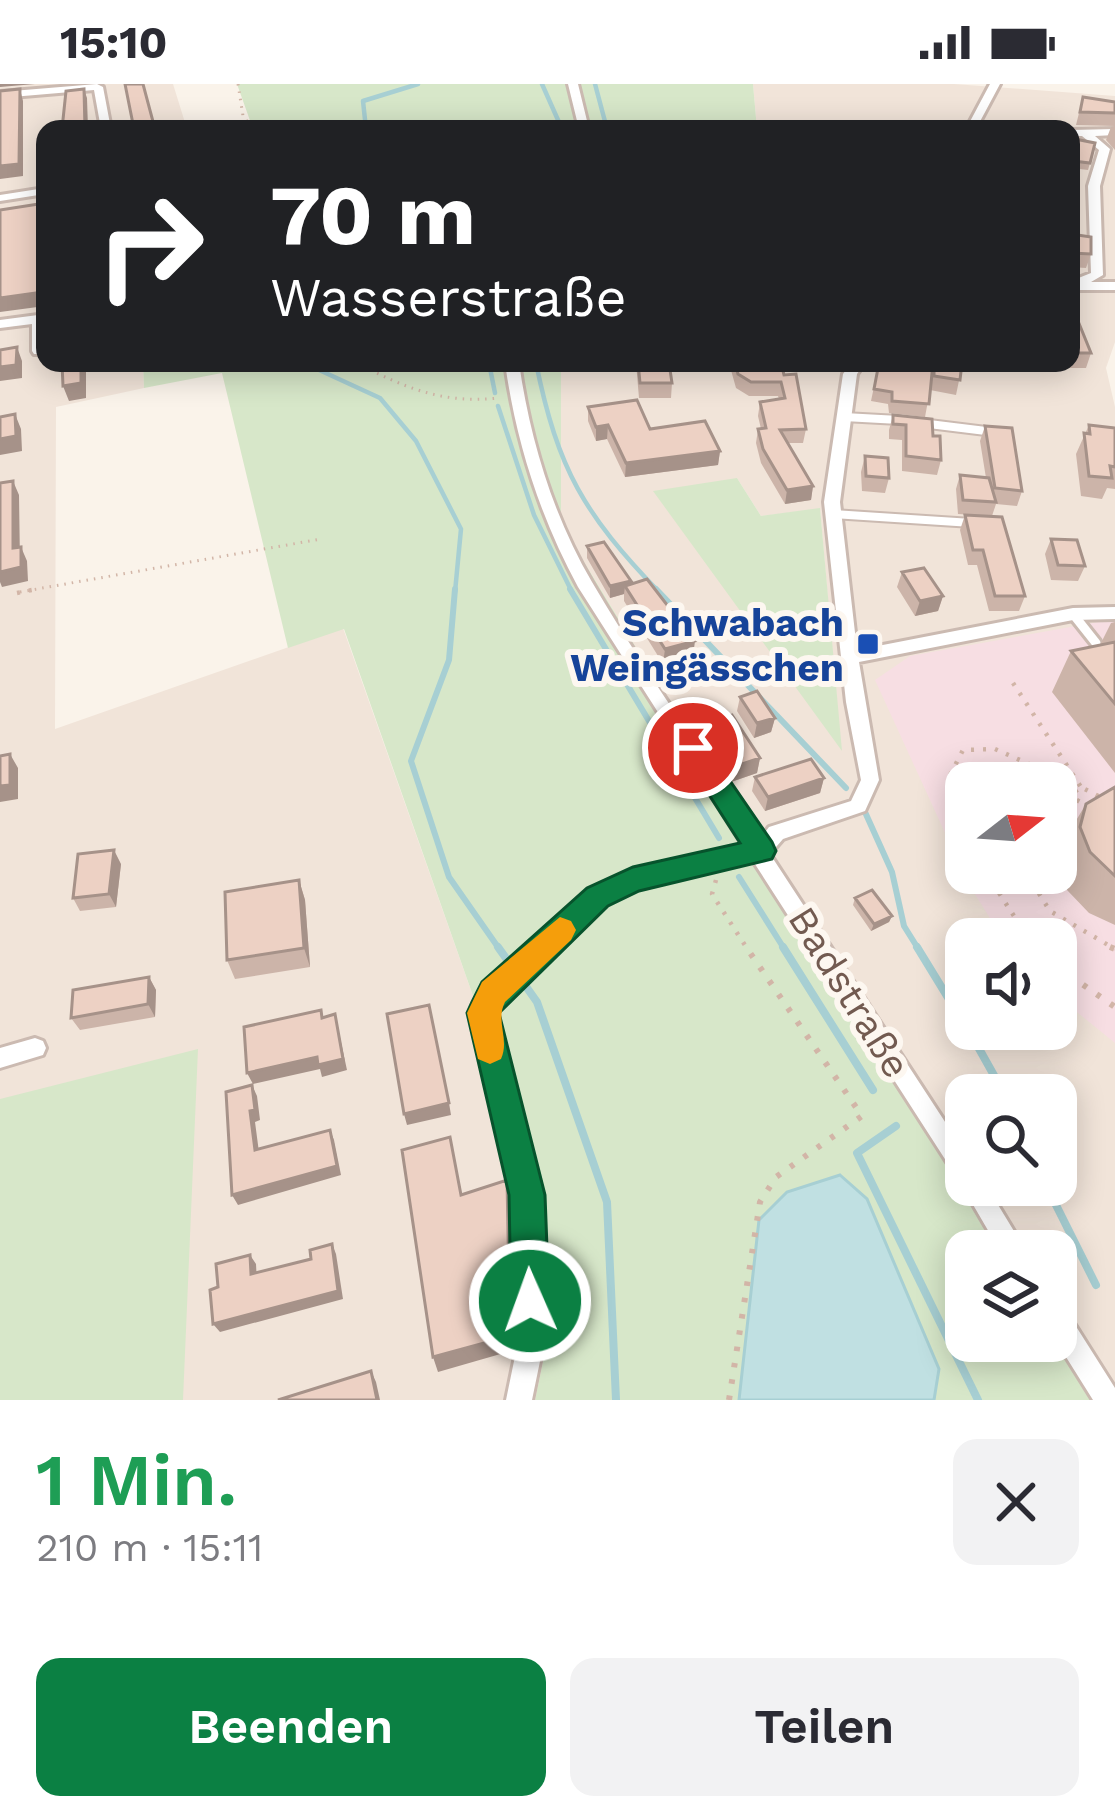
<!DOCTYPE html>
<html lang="de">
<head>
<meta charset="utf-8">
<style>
	:root { --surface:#fff; --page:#f2f2f3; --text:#2b2b33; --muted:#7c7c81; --accent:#0b8043 }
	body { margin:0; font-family:"Work Sans",sans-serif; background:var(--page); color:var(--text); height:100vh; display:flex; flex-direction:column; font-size:45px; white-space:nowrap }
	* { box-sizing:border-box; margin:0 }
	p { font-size:39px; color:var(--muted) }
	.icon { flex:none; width:66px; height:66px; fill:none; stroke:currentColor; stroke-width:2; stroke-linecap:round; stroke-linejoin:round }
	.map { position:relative; height:1316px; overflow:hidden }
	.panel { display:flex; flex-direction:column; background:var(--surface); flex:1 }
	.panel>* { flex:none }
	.hud { position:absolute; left:36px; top:36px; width:1044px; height:252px; border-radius:24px; box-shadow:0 6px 30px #0003; background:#202124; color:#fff; overflow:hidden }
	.needle { width:78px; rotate:73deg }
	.controls { position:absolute; left:945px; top:678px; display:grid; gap:24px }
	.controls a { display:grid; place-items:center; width:132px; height:132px; border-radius:24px; background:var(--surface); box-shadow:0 6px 30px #0003; font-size:60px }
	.pin { position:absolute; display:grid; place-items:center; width:102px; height:102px; color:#fff; margin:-51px; border:6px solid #fff; border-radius:50%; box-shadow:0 3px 12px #0007 }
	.me { position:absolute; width:132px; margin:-66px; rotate:358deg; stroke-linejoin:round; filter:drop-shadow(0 0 9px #0008) }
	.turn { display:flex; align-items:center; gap:42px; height:252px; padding:0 36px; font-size:54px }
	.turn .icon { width:156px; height:156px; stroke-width:2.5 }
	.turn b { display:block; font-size:84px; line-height:102px }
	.round { display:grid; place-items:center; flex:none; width:126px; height:126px; border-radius:24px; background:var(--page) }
	.headline { display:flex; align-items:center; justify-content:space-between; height:204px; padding:0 36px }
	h1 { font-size:72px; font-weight:600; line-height:90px; color:#1e9e55 }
	.action { display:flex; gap:24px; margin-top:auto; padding:24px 36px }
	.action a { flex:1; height:138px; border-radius:24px; background:var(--accent); color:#fff; font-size:48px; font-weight:600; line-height:138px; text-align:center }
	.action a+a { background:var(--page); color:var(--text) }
	.status { display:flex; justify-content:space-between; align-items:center; height:84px; padding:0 60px; background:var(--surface); direction:ltr }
	.status svg { height:33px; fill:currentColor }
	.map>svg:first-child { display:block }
	.residential { fill:#f1e4d9; fill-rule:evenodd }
	.medical { fill:#f7dee3; fill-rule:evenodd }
	.green { fill:#d7e7c9 }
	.water { fill:#c0e0e2; stroke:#a7cfd3; stroke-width:3 }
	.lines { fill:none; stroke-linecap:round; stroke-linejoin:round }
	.stream-far2 { stroke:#a7cfd3; stroke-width:4.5 }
	.stream-far1 { stroke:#a7cfd3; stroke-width:6 }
	.stream { stroke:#a7cfd3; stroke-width:8 }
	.lane-far1-casing { stroke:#cbbab1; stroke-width:12 }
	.lane-casing { stroke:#cbbab1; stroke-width:15 }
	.street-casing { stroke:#cbbab1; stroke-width:6 }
	.path-far2 { stroke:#d2b5a7; stroke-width:3; stroke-dasharray:1.5 6; stroke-linecap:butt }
	.path-far1 { stroke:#d2b5a7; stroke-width:4.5; stroke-dasharray:3 9; stroke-linecap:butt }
	.path { stroke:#d2b5a7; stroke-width:6; stroke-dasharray:4.5 12; stroke-linecap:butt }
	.lane-far1 { stroke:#fff; stroke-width:8 }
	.lane { stroke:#fff; stroke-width:9 }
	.street { fill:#fff; fill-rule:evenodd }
	.wall { fill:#ccb4a9 }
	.shaded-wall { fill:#a69289 }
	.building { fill:#edd1c4; stroke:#a69289; stroke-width:3 }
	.route { fill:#0b8043; stroke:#07532c; stroke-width:3 }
	.slow { fill:#f59e0b }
	.transit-dot { fill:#1a4fb4; stroke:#fdf7f0; stroke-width:4.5 }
	.labels { text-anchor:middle; stroke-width:12; stroke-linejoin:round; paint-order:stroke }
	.transit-label { font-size:39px; font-weight:bold; fill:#164399; stroke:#fdf7f0; text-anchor:end }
	.street-label { font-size:39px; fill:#725a50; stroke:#fdf7f0 }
</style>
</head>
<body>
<div class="status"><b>15:10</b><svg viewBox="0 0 49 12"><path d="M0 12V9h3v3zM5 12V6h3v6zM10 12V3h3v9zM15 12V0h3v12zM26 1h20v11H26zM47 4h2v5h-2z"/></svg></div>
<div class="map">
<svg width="1115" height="1316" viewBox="0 0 1115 1316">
	<rect width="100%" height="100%" fill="#faf3ea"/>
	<path class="residential" d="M0,0h173l14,45h-142v234h98l1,25 -88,19 -1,322 288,-101 136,385 72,310 -16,77h-535z
		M753,0h201l161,12v246l-9,26 9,39v993l-59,-65v-84h-54l-441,-727v-161h510v-234h-314zM737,394l24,38 59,-7 21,240zM966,699h90v90h-90zM966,855h90v90h-90zM966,1011h90v90h-90z"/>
	<path class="medical" d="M1115,535v424l-59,-48v-56h-53l-35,-56 -93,-203 35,-24zM966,699h90v90h-90z"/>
	<path class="green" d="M237,0h516l4,45h-504z
		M143,279h418v161l441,727h-36v90h90l42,59h-563l16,-77 -72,-310 -135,-384 -56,19 -66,-275 -78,15z
		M737,394l24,38 59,-8 22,243 -189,-260z
		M198,965l-15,351h-183v-301z"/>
	<path class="water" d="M840,1091l27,24 72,170 -5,31h-195l20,-180 28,-28z"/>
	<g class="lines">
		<path class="stream-far2" d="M542,0l20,45
			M595,0l12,45
			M366,45l-3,-28 55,-17
			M304,279l76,35 36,43 45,88 -6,63
			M489,279l6,30
			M536,279c22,107 48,151 123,229
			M498,322l36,109 38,77"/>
		<path class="stream-far1" d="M455,505l-6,71 -38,101 38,116 51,73
			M570,505l149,249
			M656,505l190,199
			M865,728l27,60 12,54 15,24
			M739,793l46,73"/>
		<path class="stream" d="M498,863l39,55 70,200 9,198
			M783,863l90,143
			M917,863l49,80
			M968,945l37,66
			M896,1042l-39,27 121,247
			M1046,1101l50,100"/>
		<g class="lane-far1-casing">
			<path id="lane-far1" d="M844,333l55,3
				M921,339l73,9
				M833,430l139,9"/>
		</g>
		<g class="lane-casing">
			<path id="lane" d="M1073,530l23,29"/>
		</g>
		<g class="street-casing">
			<path id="street" d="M97,0l6,3 8,42h-10l-7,-39 -94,8v-6z
				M568,0h10l11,45h-10z
				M990,0h10l-24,45h-10z
				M1115,45v6l-20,1 15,13 -10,37 3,89 -12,7h24v8h-44v-9l20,-8 -3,-87 11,-36 -17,-14h-11v-6z
				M45,104v6l-45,7v-6z
				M38,231l6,4v35h-10l-2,-3v-27l-32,4v-8z
				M505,279h14c11,76 34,153 73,219 51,87 112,172 168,257l9,-12 82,-26 10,-21 -15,-78 -22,-200 19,-128 8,-11h14l-8,11 -17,128 17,148 216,-42 42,-1v12l-42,1 -214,42 20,118 -14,31 -82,28 -13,15 196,300v31h20l40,66h-26l-39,-67 -208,-323 -116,25 -33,17 -104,96 -6,14 45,182 6,142 -13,63h-26l13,-63 -4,-142 -43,-182 14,-28 104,-94 43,-20 111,-24 -166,-260c-38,-70 -62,-145 -73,-224z
				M35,954l8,3 3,7 -3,7 -43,13v-20z
				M1056,1222l9,3 50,79v12h-22l-37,-59z"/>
		</g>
		<path class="path-far2" d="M238,0l5,32 10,13
			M357,279c48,25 86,41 141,35
			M20,508l301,-53"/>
		<path class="path-far1" d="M17,509l20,-4
			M1013,599l68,104
			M1047,687l5,12
			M1056,704l31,18
			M1056,722l25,-19 21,11
			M966,748l-17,-55 14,-27 32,-1 86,38
			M986,789l43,66
			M1026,789l24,38 65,38
			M716,796l-4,14 36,56"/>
		<path class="path" d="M1110,863l5,2
			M1056,882l59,41
			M729,1316l31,-198 16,-25 86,-61 -116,-169"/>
		<use href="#lane-far1" class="lane-far1"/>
		<use href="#lane" class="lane"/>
		<use href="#street" class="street"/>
	</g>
	<path class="wall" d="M1083,13l32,5v24l-39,-1z
		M1115,42v24l-9,-10 5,-13z
		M1075,55l15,24 -2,7 -17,-2z
		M1071,150l20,20 -5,14 -15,-1z
		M1071,237l20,32 -5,15h-33l-2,-5h20z
		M636,279h33l3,20 -1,15h-32z
		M729,279h52l25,66 -3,14h-15l25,43 -2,14 -26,4 -24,-41 -5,-20 2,-14h3l-3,-13 2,-14 19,-3 -1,-3h-29l-13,-8z
		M879,279h96l-1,4 -12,-1 -6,29 -26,-5 -5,27 -36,-4 -1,-9 -17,-3z
		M588,323l132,44 -2,14 -93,12 -18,-38 -11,2 -8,-20z
		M893,331l40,21 8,24 -4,15 -35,-4v-31l-13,-1v-9z
		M1089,341l26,3v61l-8,-1 -5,11 -21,-3 -5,-42z
		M985,342l37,65 -5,15 -21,-2 -4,12 -34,-2 -2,-25 4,-14 26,3 -6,-37z
		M865,372l24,22 -4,15 -23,-2 -1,-19z
		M965,431l60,81 -6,15h-30l-12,-46h-9l-8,-35z
		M1051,455l34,27 -7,15 -27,-1 -6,-26z
		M587,462l44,38 62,72 -30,8 -39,-63v-7l-14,4 -23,-40z
		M902,488l41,24 -5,15 -23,5 -18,-29z
		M1115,538v151l-63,-81 19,-41 29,-6 11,-22z
		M740,613l35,21 -4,14 -17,6 -17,-27z
		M701,641l59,33 -3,15 -29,10 -29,-43z
		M755,693l69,1 -4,15 -55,18 -13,-20z
		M1115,703v138l-26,-12 -22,-23 -9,-25 5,-23 23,-38z
		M121,780l-5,43 -36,4 -7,-13z
		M299,796l6,20 5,67 -75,12 -8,-19z
		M855,814l37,18 -3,6 -18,9 -18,-26z
		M149,893l7,13 -1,27 -75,13 -9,-12z"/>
	<path class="shaded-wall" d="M0,0h35l-35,3z
		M20,5l3,12v75l-23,3v-13z
		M84,5l3,9 1,31h-3z
		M45,190v32l-45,6v-14z
		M17,263l5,14v17l-22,3v-14z
		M81,279h5v35l-17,3 -6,-15z
		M15,330l6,15 1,22 -22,4v-16z
		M608,341l-1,14 -11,2v-14z
		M720,367l-2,14 -93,12 1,-14z
		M13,397l6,14 1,68 -7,-15z
		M813,402l-2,14 -26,4 2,-14z
		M21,463l6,14 1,20 -26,6 -2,-5v-10z
		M631,497l-1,11 -5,-6 -1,8 -14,4v-12z
		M943,512l-5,15 -23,5 5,-15z
		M695,557l-2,15 -30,8 2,-15z
		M775,634l-4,14 -17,6 3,-15z
		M10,670l8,14v31l-18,3v-16z
		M760,674l-3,15 -29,10 2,-15z
		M824,694l-4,15 -55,18 3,-14z
		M114,766l7,14 -5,43 -7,-13z
		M299,796l6,20 5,67 -6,-19z
		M892,832l-3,6 -18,9 3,-7z
		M149,893l7,13 -1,27 -7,-13z
		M335,930l12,56 -25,7 -2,-8 -67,15 -6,-11z
		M252,1001l5,11 3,24 -5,2 5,38 -5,-10 -5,-39z
		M449,1019l2,12 -44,10 -3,-11z
		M330,1046l4,10 7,35 -103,30 -6,-10z
		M507,1096l4,171 -73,21 -5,-15z
		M332,1160l4,10 7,45 -123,33 -7,-8z
		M250,1171l6,9 1,19 -6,-9z
		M371,1287l5,11 4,18h-3z"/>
	<path class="building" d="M125,0h18l12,45h-21z
		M20,5l-1,75 -19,2v-75z
		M84,5l1,40h-23l4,-38z
		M1083,13l32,5v11l-35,-1z
		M1075,55l20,4 -5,20 -17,-2z
		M45,119l-2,89 -43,6v-88z
		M1071,150l20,3v17l-20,-1z
		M1071,237h7l13,32h-20z
		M17,263l-1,18 -16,2v-17z
		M62,279h19v20l-18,3z
		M638,279h31l3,20h-32z
		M735,279h46l3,12 12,-1 10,55 -26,1 33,56 -26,4 -24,-41 -5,-20 8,-1 -6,-26 25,-4 -4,-16h-30l-13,-8z
		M879,279h54l-4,41 -37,-3v-9l-18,-3z
		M934,279h28l-2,17 -26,-4z
		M637,316l13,29 55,-8 15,30 -94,12 -18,-38 -12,2 -8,-20z
		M15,330l1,22 -16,3v-22z
		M893,331l39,4 1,17h7l1,24 -35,-4v-31l-13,-1z
		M1089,341l26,3v39l-5,-1 2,12 -23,-2 -5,-43 6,1z
		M985,342l27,2 10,63 -27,-3z
		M865,372l23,2 1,20 -23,-2z
		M960,391l29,3 7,24 -33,-2z
		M13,397v67l8,-1v20l-21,5v-89z
		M965,431l37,2 23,79h-30l-12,-46h-10z
		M1051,455l26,1 8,26 -27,-1z
		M604,458l27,39 -21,5 -23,-40z
		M924,484l19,28 -23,5 -18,-29z
		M647,495l48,62 -30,8 -40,-63z
		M1115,558v62l-44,-53z
		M757,607l18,27 -18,5 -17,-26z
		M732,631l28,43 -30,10 -29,-43z
		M10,670v31l-10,1v-30z
		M811,675l13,19 -56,19 -13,-20z
		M1115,703v89l-25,-24 -10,-25 6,-23z
		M114,766l-5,44 -36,4 5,-44z
		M299,796l5,68 -77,12 -2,-68z
		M872,806l20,26 -18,8 -19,-26z
		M149,893l-1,27 -77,14 2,-28z
		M429,921l20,98 -45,11 -17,-100z
		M321,926l1,8 13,-4 8,45 -25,6 -1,-8 -70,16 -3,-46z
		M252,1001l3,25 -5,1 5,39 75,-20 7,36 -105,29 -6,-103z
		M450,1053l11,58 46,-15 3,156 -77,21 -31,-207z
		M332,1160l6,47 -125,33 -3,-34 8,-3 -2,-23 34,-9 1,19 60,-15 -1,-9z
		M371,1287l6,29h-99z"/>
	<path class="route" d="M693,653l9,3 70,102 4,9 -4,8 -133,32 -31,15 -109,107 46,182 4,106 -6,13 -13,6 -13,-6 -6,-13 -2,-106 -42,-182 5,-11 10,-20 105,-94 46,-21 107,-24 -61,-95z"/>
	<path class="slow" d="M560,833l11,4 5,9 -5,10 -66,62c-10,19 5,37 -4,57l-11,5 -12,-5 -11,-46 15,-31z"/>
	<rect class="transit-dot" x="856" y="548" width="24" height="24" rx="6"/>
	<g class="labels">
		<g class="transit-label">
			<text x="844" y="552">Schwabach<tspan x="844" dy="45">Weingässchen</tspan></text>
		</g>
		<g class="street-label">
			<text transform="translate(850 908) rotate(58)" y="14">Badstraße</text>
		</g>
	</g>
</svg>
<div class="controls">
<a><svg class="needle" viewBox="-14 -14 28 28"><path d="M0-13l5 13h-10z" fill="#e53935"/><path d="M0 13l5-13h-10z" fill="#7c7c81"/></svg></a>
<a><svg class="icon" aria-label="sound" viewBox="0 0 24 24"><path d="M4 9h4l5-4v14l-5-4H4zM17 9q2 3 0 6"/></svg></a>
<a><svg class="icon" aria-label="search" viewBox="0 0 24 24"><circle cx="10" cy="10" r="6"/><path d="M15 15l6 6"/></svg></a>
<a><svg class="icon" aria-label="layers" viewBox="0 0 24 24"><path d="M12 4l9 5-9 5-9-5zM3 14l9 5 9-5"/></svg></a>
</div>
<div class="pin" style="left:693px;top:664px;background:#d93025"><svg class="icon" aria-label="arrive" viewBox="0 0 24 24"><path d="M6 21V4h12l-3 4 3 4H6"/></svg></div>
<svg class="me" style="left:530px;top:1217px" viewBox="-20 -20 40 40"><circle r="17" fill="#0b8043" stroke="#fff" stroke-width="3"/><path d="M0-11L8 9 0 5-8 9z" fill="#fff"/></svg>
<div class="hud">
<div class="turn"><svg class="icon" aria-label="right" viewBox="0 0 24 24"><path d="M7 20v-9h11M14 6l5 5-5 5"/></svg><div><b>70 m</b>Wasserstraße</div></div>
</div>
</div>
<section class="panel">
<div class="headline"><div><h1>1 Min.</h1><p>210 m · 15:11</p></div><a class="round"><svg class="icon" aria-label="close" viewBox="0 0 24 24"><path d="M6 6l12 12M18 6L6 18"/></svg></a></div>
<div class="action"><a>Beenden</a><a>Teilen</a></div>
</section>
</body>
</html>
